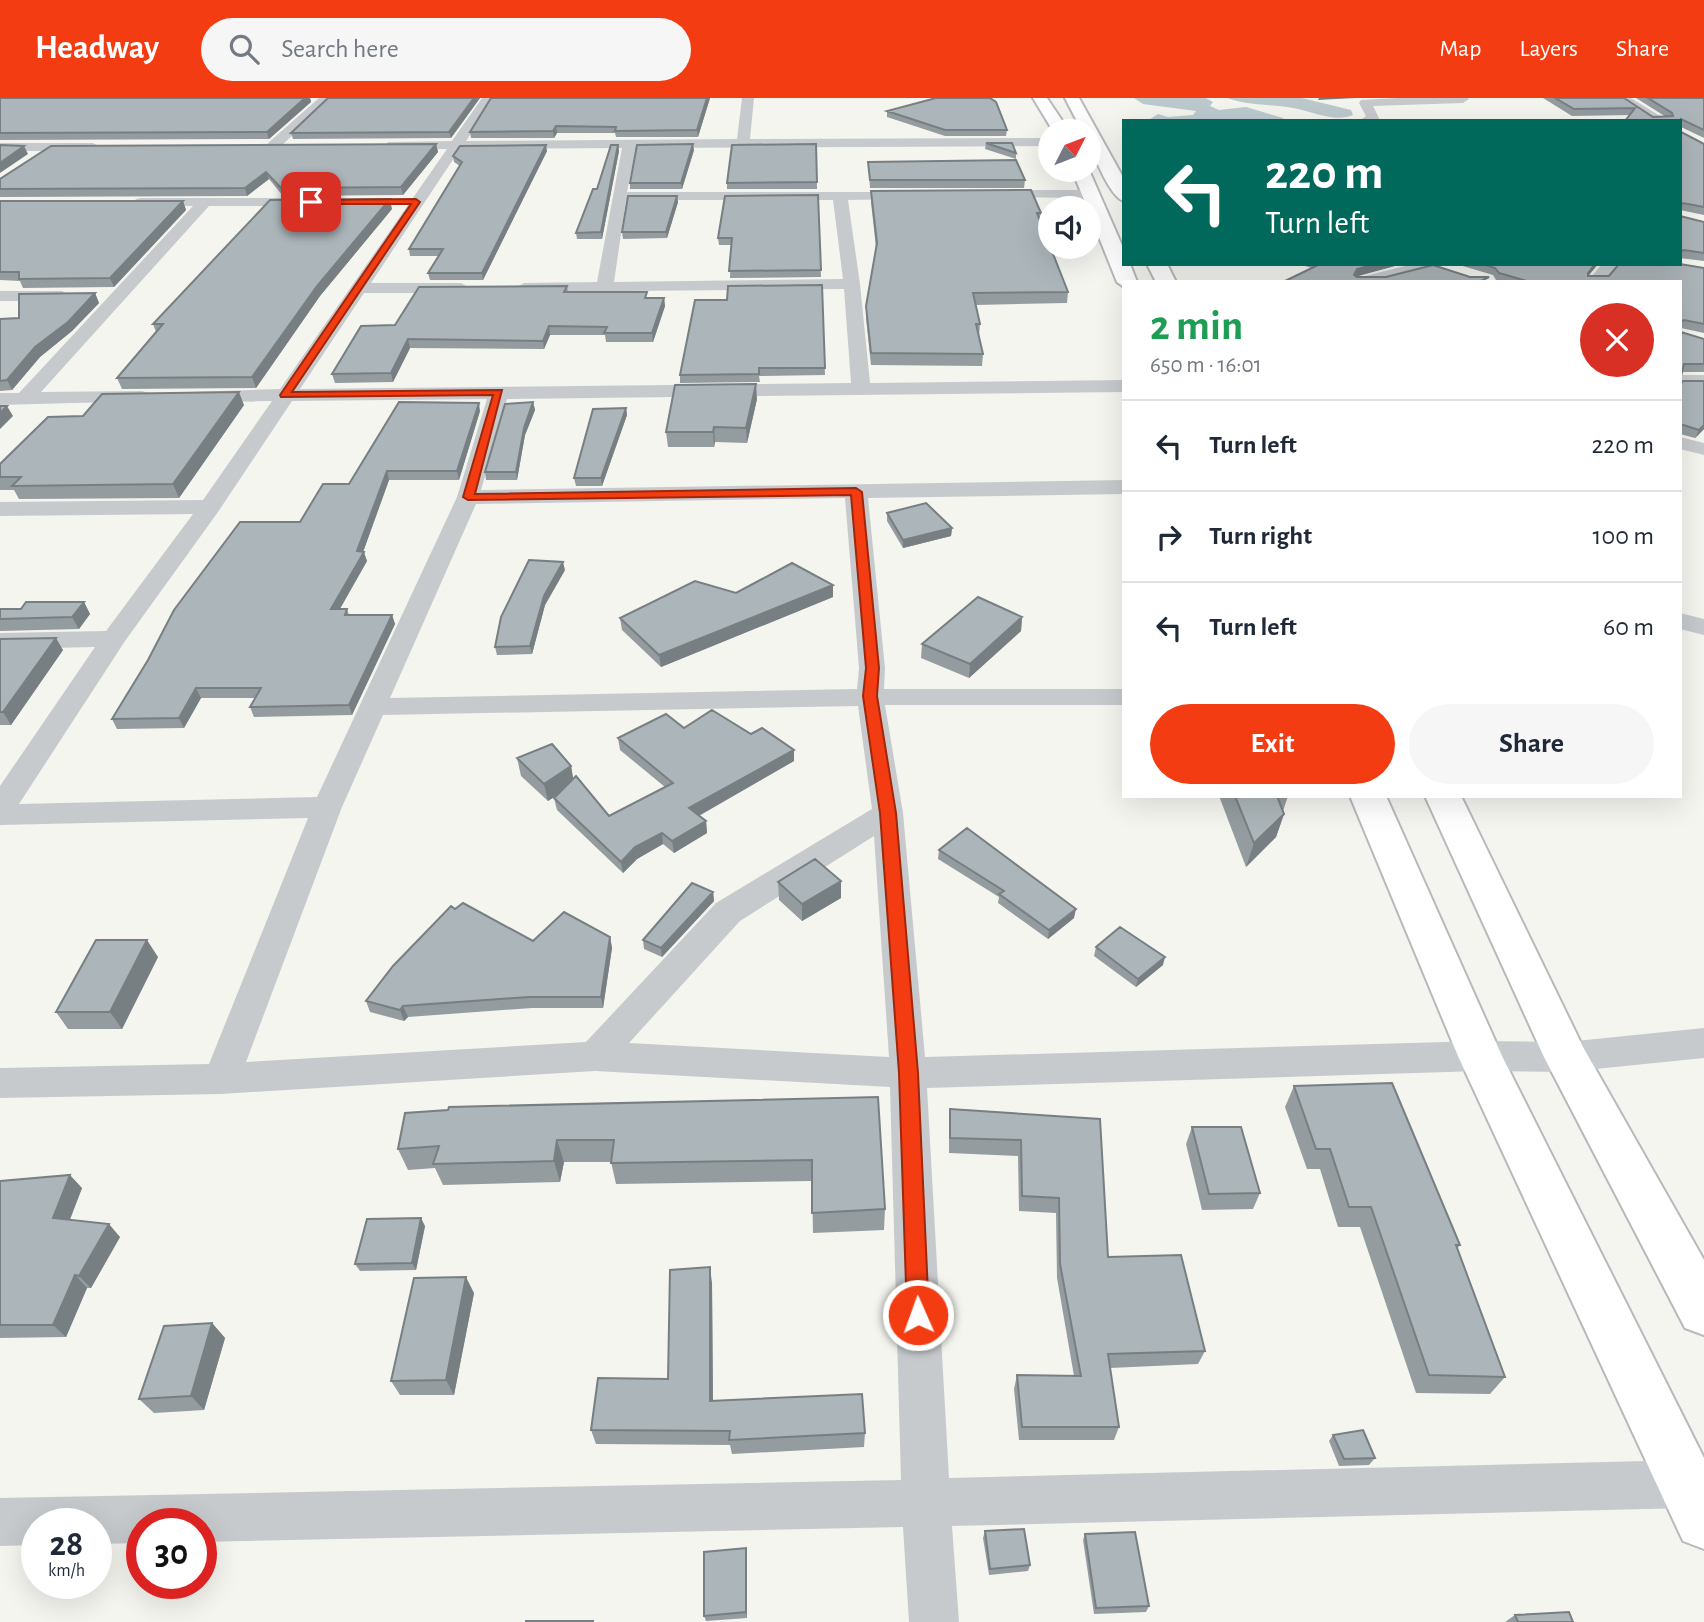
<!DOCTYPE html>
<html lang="en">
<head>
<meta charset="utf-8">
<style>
	:root { --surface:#fff; --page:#f6f6f7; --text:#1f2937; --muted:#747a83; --line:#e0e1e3; --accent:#f33c12 }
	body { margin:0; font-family:"Alegreya Sans",sans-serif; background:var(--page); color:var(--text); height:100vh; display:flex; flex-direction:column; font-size:26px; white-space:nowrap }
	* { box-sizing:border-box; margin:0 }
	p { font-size:23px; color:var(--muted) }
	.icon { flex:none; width:38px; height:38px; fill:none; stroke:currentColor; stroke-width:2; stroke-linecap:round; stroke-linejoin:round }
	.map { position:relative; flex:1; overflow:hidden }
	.drawer { position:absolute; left:1122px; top:182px; width:560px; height:518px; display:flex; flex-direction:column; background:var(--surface); border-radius:0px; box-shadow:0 7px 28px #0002 }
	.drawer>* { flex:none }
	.hud { position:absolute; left:1122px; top:21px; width:560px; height:147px; border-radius:0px; box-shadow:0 7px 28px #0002; background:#00695c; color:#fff; overflow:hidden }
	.needle { width:46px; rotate:48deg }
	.tools { position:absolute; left:1038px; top:21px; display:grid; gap:14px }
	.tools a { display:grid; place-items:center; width:63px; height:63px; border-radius:50%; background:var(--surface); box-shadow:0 7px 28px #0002; font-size:35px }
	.speed { position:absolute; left:21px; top:1410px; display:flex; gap:14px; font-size:35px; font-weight:700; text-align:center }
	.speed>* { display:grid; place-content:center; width:91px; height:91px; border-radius:50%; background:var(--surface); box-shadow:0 7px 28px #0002; line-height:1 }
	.speed small { font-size:18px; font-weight:400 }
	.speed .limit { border:10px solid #d22; background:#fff; color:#111 }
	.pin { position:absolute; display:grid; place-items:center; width:60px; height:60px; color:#fff; margin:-30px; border-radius:14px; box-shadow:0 4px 10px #0006 }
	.me { position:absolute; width:77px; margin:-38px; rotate:358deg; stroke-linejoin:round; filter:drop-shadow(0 0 5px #0008) }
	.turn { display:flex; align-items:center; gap:24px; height:147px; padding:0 28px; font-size:32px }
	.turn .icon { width:91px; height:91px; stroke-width:2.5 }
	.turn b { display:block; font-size:49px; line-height:60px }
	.round { display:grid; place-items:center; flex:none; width:74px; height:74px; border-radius:37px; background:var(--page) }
	.headline { display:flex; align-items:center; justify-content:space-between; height:119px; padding:0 28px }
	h1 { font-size:42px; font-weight:600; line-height:52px; color:#1e9e55 }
	.cta { display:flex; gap:14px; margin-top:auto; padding:14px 28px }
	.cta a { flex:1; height:80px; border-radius:42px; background:var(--accent); color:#fff; font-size:28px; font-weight:600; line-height:80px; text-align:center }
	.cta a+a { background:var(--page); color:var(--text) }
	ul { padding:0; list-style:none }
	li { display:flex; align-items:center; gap:21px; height:91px; padding:0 28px; border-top:2px solid var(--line) }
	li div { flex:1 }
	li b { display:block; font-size:26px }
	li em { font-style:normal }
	header { display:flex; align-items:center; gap:42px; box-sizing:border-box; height:98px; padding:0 35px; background:var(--accent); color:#fff }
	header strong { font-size:33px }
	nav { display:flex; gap:38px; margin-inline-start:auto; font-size:24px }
	.search { width:490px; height:63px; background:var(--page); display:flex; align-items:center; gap:18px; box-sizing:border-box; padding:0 24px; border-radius:38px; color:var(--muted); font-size:26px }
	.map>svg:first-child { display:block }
	.water { fill:#bccace }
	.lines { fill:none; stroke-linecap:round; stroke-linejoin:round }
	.highway-casing { stroke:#b6babd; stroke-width:4 }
	.street { fill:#c7cacd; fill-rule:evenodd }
	.highway { fill:#fff; fill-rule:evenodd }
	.wall { fill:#949c9f }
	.shaded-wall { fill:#787f82 }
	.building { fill:#acb5b9; stroke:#787f82; stroke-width:2 }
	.route { fill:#f33c12; stroke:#9e270c; stroke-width:2 }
</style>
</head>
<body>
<header>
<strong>Headway</strong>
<div class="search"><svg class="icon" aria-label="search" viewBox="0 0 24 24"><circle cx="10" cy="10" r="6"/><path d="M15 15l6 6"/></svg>Search here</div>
<nav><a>Map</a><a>Layers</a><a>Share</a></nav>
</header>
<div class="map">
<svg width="1704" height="1524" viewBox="0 0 1704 1524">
	<rect width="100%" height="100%" fill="#f5f5f0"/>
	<path class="water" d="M1134,0h72l7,4 -3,4 9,4 27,-3 37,11 1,3h-137l11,-7 10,3 25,-2 3,-4 -53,-7z
		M1227,0h75l49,12 2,5c-18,8 -42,-4 -60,-7 -22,-4 -44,-2 -66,-10z"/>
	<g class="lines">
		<g class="highway-casing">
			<path id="highway" d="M1033,0h14l22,33h-16z
				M1065,0h14l45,81v22c-14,-3 -36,-55 -36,-70h-6z
				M1072,72h17l35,80v14h6l7,18h-13v5l-7,-5z
				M1147,166h20l9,18h-20z
				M1350,698h36l116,260 202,402v91l-21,-8 -225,-485z
				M1425,698h36l122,251 121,213v75l-19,-7 -141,-271z"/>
		</g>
		<path class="street" d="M319,0h13l-54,51h-10v-6z
			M482,0h12l-28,43 271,-2 5,-41h12l-4,41 300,-1v8l-414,2 -9,44h293l2,3 -7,4 -67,1 12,84 10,99 254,-3v12l-617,7 -26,91 643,-10v14l-256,4 17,170 -1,21h240v16h-239l18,108 22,244 555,-16 86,1 138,-14v30l-138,14 -86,-1 -553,17 22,390 738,-18 17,8v33l-17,7 -735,18 7,96h-50l-6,-95 -702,15v-18h-59v19l-46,1v-20h-59v21l-37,1v-48l901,-18 -11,-393 -295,-16 -374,23 -221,4v-30l209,-4 99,-246 -308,7v-39l95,-139 -95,2v-16l106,-2 87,-117 -193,2v-14l203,-2 69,-99 -75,1 -7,-2 -3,-4 3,-4 90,-3 167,-240h-54l-7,-4 2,-3 64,-1zM622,50l-25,134 -73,1 -9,5 3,4 326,-3 7,94 -551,6 64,-96h97l9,-5 -9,-5h-90l89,-134zM626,102h207l10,79 -229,3zM487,301l-30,98 -140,300 -298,7 106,-163 93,-129 74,-111zM845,400l14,170 -2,21 -467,9 86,-194zM858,608l14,103 -156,94 -130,139 -340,20 96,-255 41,-92zM874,738l15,221 -260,-14 111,-122z
			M1397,0h71l1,1 -6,4 -90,3 6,12 -1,3h-19l7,-5 -7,-13 2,-3z
			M1616,0h15l37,23h-16z
			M0,45h93l7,4 -7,4h-93z
			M991,92h100l7,4 -7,4 -105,-1 -2,-3 2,-3z
			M141,100h169l7,4 -7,4h-101l-168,186 101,-1 7,2 3,4 -3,4 -149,4v-12h19l174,-187 -57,-1 -2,-3 2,-3z
			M1413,166l25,1 -2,3 -52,14h-29l2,-4z
			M1602,166h17l-15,18h-17z
			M0,193h62l9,5 -9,5h-62z
			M1680,277h24v12h-24z
			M1680,339l24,6v12l-24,-6z
			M1680,515l24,6v16l-24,-6z"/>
		<use href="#highway" class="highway"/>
	</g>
	<path class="wall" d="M0,0h310l1,4 -42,37 -269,1z
		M328,0h152l-29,40 -158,1 -2,-6z
		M491,0h219l-12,39h-82l-1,-4h-58l-3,5h-83l-1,-6z
		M1543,0h81l29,19h13l-30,-19h68v40l-23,-11v5l23,12v71l-24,-5v6l24,6v39l-24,-3 -50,-143 -58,1z
		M887,13l120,19 -1,6h-61l-58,-19z
		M986,45l30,10v6l-31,-10z
		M436,46l2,8 -35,43 -120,1 -14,-17 -22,17 -247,1v-18z
		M816,46l1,45h-90v-6z
		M618,47l1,6 -17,88h-25l-1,-6z
		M694,52l-12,39h-52v-6z
		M547,53l-64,129h-53l-2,-7 11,-17h-29l-1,-7 51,-83 -6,-4 -1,-6z
		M868,64l157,18 -1,8h-154z
		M871,93l170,22 -1,10 28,69 -1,11 -91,2 4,19 -1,11 4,19 -1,12 -111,-1 -5,-47v-12l10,-58 -5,-46z
		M818,97l3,82 -91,1 1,-33h-12l-1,-7z
		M677,98l1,6 -11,36 -44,1 -1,-7z
		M0,103h183l3,9 -72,77 -91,1 -3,-7 -20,-1z
		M392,111l-72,87 -64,92 -134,1 -5,-11 39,-46 -3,-8z
		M1298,166h104l-46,12 1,1h113l-187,5 29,-14z
		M1456,166h142l-10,12h21l95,-8v65l-23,-5v4l23,7v33h-22l-2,6v-96h-179l-5,-2 -3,-5z
		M822,187l3,90 -66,1 1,6 -80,1v-8l47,-75z
		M567,188l1,6 96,6 1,8 -12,36h-47l-1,-7h-55l-6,14 -134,-1 -17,34 -58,1 -3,-9 63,-49z
		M95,195l4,10 -27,28 -32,26 -28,33 -12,1v-72l19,-1z
		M1680,286l24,45 -9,9 -15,-4z
		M757,301l-10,44 -32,-1 -1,5h-46l-2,-15z
		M533,304l2,8 -10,25 -8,45h-31l-1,-8z
		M244,307l-65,93 -160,1 -5,-9h-14v-26l83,-48z
		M626,310l1,7 -25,71h-26l-2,-8z
		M480,313l-21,69h-70l-26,72 4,9 -27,48h7l2,6h43l3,9 -43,91 -98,2 -4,-10 5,-9h-54l-17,30 -67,1 -5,-10 188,-197 49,-38z
		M887,415l65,15 -1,8 -48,12 -16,-27z
		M565,472l-20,35 -13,49 -35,1 -2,-8z
		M736,495l97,4 -172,70 -39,-37 -2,-12z
		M84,504l6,12 -11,15 -79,2v-22h21z
		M1022,519l-1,14 -52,47 -48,-20 1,-14z
		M0,541l63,11 -52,75h-11z
		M684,630l67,6 43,16v11l-95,55 7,5 1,12 -33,20 -11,-9 -26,15 -14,14 -66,-63 -3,-12 4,-4 -10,7 -27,-25 -4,-18 54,8 2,12 36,38 56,-29 -45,-37 -2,-12z
		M1219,698h69l-5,15 1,3 -8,23 -30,30z
		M939,752l135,68 -26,21 -50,-36 1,-6 -61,-38z
		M841,783v17l-39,23 -23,-21 -1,-18z
		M713,794l1,9 -52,56 -18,-8 -1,-9z
		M455,811l78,32 77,-4 2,11 -9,60h-71l-124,9 -4,4 -34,-9 -4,-11z
		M1096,849l67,18 -27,22 -42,-31z
		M158,859l-36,72h-54l-12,-17z
		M1294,988l166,159 -3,4 48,128 -15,17 -74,-1 -56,-166h-22l-18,-58h-13l-22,-62z
		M878,999l7,112 -1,21 -71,3 -1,-52 -196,3 -5,-22h-47l-4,20 -117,3 -8,-17 -27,2 -10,-21z
		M950,1011l150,10 8,138 97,94 -7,13 -88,4 9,59 -5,13h-95l-5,-51 3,-14 57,1 -17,-98 -1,-65 -37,-2 -1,-55 -69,-3v-29z
		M1192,1029l68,66 -7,16 -51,1 -16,-66z
		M0,1083l82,7 -12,32 50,17 -29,51h-4l-21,49 -66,1z
		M425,1128l-9,44 -56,1 -5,-7z
		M712,1185l1,118 152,32 -1,14 -132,7 -2,-9 -134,-1 -5,-14 77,-51z
		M474,1195l-20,102h-54l-9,-14z
		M212,1225l13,15 -21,72 -50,3 -15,-14z
		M1333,1337l42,23 -6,7 -30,1 -10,-25z
		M985,1433l45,34 -2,6 -39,4 -6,-37z
		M1085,1436l64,72 -3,6 -52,2 -11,-74z
		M746,1450l1,6v64l-41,3 -2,-5z
		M1515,1517l58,7h-68z"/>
	<path class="shaded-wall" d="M305,0h5l1,4 -42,37 -2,-7z
		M474,0h6l-29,40 -2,-6z
		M707,0h3l-12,39 -1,-7z
		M1319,0h37l-38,2z
		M556,28l1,7 -3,5 -1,-7z
		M436,46l2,8 -35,43 -2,-8z
		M693,46l1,6 -12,39 -1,-6z
		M546,47l1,6 -64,129 -1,-7z
		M618,47l1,6 -17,88 -1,-7z
		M24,48l4,8 -28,19v-10z
		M266,74l3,7 -22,17 -2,-8z
		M677,98l1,6 -11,36 -1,-6z
		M390,101l2,10 -72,87 -64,92 -4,-11 65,-91z
		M183,103l3,9 -72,77 -4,-9z
		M1376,166h26l-47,13 -2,5 4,-13z
		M1595,166h3l-13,16 3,-7z
		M95,195l4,10 -27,28 -32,26 -28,33 -5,-10 28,-33z
		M664,200l1,8 -12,36 -1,-9z
		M549,228l1,9 -6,14 -1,-8z
		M408,241l2,9 -17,34 -2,-9z
		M756,286l1,15 -10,44 -1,-15z
		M239,294l5,13 -65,93 -6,-14z
		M533,304l2,8 -10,25 -8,45 -1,-8 8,-44z
		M479,305l1,8 -21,69 -2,-9z
		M7,308l6,10 -13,13v-16z
		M626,310l1,7 -25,71 -1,-8z
		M1704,327v4l-9,9 4,-8z
		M714,329l1,15 -1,5 -1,-15z
		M387,373l2,9 -27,75 2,-3 3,9 -33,58 -3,-10 26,-58z
		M952,430l-1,8 -48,12v-8z
		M563,464l2,8 -20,35 -13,49 -2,-8 14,-50z
		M833,487v12l-172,70 -2,-12z
		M84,504l6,12 -11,15 -7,-12z
		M392,517l3,9 -43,91 -3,-10z
		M1022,519l-1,14 -52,47 1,-14z
		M56,540l7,12 -52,75 -8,-13z
		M196,590l5,10 -17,30 -5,-10z
		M794,652v11l-103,59 -2,-12z
		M571,668l3,18 -26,17 -4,-17z
		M1284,716l-8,23 -30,30 8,-24z
		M706,723l1,12 -33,20 -2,-12z
		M662,735l1,11 -26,15 -14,14 -2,-11 14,-15z
		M841,783v17l-39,23v-17z
		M713,794l1,9 -52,56 -1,-9z
		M1076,811l-2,9 -26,21 1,-9z
		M610,839l2,11 -9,60 -2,-11z
		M147,842l11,17 -36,72 -12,-17z
		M1165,859l-2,8 -27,22 2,-8z
		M403,908l5,11 -4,4 -4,-11z
		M557,1042l7,22 -4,20 -6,-21z
		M70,1077l12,13 -17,43 -12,-13z
		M421,1120l4,8 -9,44 -4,-7z
		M109,1126l11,13 -29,51 -12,-12z
		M710,1169l2,16 1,132 -3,-14z
		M75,1177l12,13 -21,49 -13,-12z
		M466,1179l8,16 -20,102 -8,-15z
		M212,1225l13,15 -21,72 -13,-14z
		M746,1450l1,6v64l-1,-6z"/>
	<path class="building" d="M0,0h305l-38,34 -267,1z
		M328,0h146l-25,34 -158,1z
		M491,0h216l-10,32 -82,1 1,-4 -60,-1 -3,5 -83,1z
		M936,0h54l6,4 11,28h-62l-58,-19z
		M1555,0h69l29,19 20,-1 -1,-3 -24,-15h56v32l-23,-11v13l23,12v63l-21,-4 -3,3v10l24,6v31l-20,-3 -4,1v-130h-55l10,-13 -61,1z
		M986,45h26l4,10z
		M436,46l-35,43 -120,1 -15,-16 -21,16 -245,1v-10l51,-33z
		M693,46l-12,39h-51l7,-38z
		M816,46l1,38 -90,1 5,-38z
		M0,47l24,1 -24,17z
		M546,47l-64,128h-54l15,-24h-34l53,-87 -9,-6 7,-10z
		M611,47h7l-17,87 -25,1 17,-44h4z
		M1016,62l9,20h-155l-2,-18z
		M1031,92l10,23h-4l31,79 -95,1 7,31h-4l7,30 -112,-1 -5,-47 11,-63 -6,-52z
		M818,97l3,75 -92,1 3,-33h-14l7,-42z
		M628,98h49l-11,36h-44z
		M390,101l-73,87 -65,91 -135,1 46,-54h-10l117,-124z
		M0,103h183l-73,77 -91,1v-7h-19z
		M1320,166h56l-19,5 -3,6 3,2h29l47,-12 37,12h19l-10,5h-196z
		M1483,166h112l-7,9v3h21l10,-12h61l24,4v56l-20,-4 -3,2v10l23,7v25h-20l-3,12 -1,-2v-92h-150l-31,-9 -4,-5z
		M822,187l3,83h-66v6l-79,1 15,-75h32l1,-14z
		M567,188l-3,6h83l-2,6h19l-12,35h-48l3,-6 -58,-1 -6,15 -135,-2 -17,34 -59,1 29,-48 34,-1 24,-38z
		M95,195l-27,29 -33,25 -28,33 -7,1v-62l19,-1v-24z
		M1683,283h21v44l-5,5 -19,-6v-40z
		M756,286l-10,44 -32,-1 -1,5h-47l9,-47z
		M239,294l-66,92 -161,2 9,-9h-21v-13l48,-47 35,-1 19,-22z
		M399,304l80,1 -22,68h-70l-30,80 7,1 -33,57h16l-2,6h47l-43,90 -99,2 11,-19h-65l-17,30 -67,1 36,-59 26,-50 66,-88h60l23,-38h26z
		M533,304l-9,26 -8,44h-31l20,-68z
		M0,308h7l-7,7z
		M626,310l-25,70h-27l19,-69z
		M926,405l26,25 -49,12 -16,-27z
		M529,462l34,2 -19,34 -14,50 -35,1 6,-30z
		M792,465l41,22 -174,70 -39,-37 75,-37 41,12z
		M978,499l44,20 -52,47 -48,-20z
		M26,504h58l-12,15 -72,2v-10h21z
		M56,540l-53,74h-3v-73z
		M712,612l39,24 11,-6 32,22 -105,58 17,13 -34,20 -10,-8 -27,14 -14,15 -67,-64 22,-22 33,40 64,-33 -55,-45 48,-24 18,14z
		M552,646l19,22 -27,18 -27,-26z
		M1235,698h42l7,18 -30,29z
		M967,730l109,81 -27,21 -50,-36 5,-3 -65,-41z
		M815,761l26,22 -39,23 -24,-22z
		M692,785l21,9 -52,56 -18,-8z
		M463,805l70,38 31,-29 46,25 -9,60h-72l-126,9 -3,4 -34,-9 27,-35 58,-60 4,3z
		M1120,829l45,30 -27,22 -42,-32z
		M96,842h51l-37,72h-54z
		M1392,985l68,162h-4l49,132 -76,-2 -58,-168h-22l-19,-58h-14l-22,-63z
		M878,999l7,112 -73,4v-53l-201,3 3,-23h-57l-3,21 -121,3 6,-18 -41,3 7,-36 43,-3 1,-3z
		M950,1011l150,10 8,138 73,-2 24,96 -97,3 11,73h-97l-5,-52 64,1 -21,-112 -1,-66 -37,-2 -1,-56 -71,-2z
		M1192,1029h49l19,66 -51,1z
		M70,1077l-17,43 56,6 -30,52 -4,-1 -22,50h-53v-144z
		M421,1120l-9,45 -57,1 12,-45z
		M710,1169v134l152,-7 3,39 -136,7 1,-9 -139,-1 7,-52 70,1 2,-109z
		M466,1179l-20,103 -55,1 23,-103z
		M212,1225l-21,73 -52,3 25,-73z
		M1363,1332l12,28 -31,1 -11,-24z
		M1024,1431l6,36 -40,4 -5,-38z
		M1135,1434l14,74 -53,2 -11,-74z
		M746,1450v64l-42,4v-64z
		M1569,1514l4,10h-55l-3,-7z
		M525,1523h68v1z"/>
	<path class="route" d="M416,101l4,3 -128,190 210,-2 -27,104 381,-6 6,4 17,176 -2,28 19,117 22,260 11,242 -3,7 -8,3 -8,-3 -3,-7 -8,-242 -19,-260 -17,-117 3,-28 -15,-173 -383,5 -5,-3 30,-102 -212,2 -1,-2 131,-191h-100l-4,-2 4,-2z"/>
</svg>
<div class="tools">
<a><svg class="needle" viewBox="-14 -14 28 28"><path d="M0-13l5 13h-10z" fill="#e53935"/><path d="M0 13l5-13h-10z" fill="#747a83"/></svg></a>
<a><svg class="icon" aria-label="sound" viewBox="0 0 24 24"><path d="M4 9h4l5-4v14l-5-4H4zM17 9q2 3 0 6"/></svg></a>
</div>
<div class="speed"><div>28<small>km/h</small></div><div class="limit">30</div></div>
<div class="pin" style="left:311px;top:104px;background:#d93025"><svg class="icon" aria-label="arrive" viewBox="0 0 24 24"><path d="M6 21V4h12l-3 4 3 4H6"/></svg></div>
<svg class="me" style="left:918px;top:1217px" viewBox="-20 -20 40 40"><circle r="17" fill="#f33c12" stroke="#fff" stroke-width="3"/><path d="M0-11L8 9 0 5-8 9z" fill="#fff"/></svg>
<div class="hud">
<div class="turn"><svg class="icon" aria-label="left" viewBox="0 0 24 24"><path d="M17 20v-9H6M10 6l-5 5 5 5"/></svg><div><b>220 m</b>Turn left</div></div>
</div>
<section class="drawer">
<div class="headline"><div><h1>2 min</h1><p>650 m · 16:01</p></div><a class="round" style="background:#d93025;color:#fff"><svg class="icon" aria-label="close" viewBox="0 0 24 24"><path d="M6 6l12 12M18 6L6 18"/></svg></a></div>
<ul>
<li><svg class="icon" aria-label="left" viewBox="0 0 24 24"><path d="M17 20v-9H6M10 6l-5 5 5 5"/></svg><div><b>Turn left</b></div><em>220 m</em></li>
<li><svg class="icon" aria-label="right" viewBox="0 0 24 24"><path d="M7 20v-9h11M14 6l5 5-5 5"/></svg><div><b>Turn right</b></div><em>100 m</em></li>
<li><svg class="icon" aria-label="left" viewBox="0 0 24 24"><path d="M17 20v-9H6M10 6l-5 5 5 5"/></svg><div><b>Turn left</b></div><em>60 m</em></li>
</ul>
<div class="cta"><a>Exit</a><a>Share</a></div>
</section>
</div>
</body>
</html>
